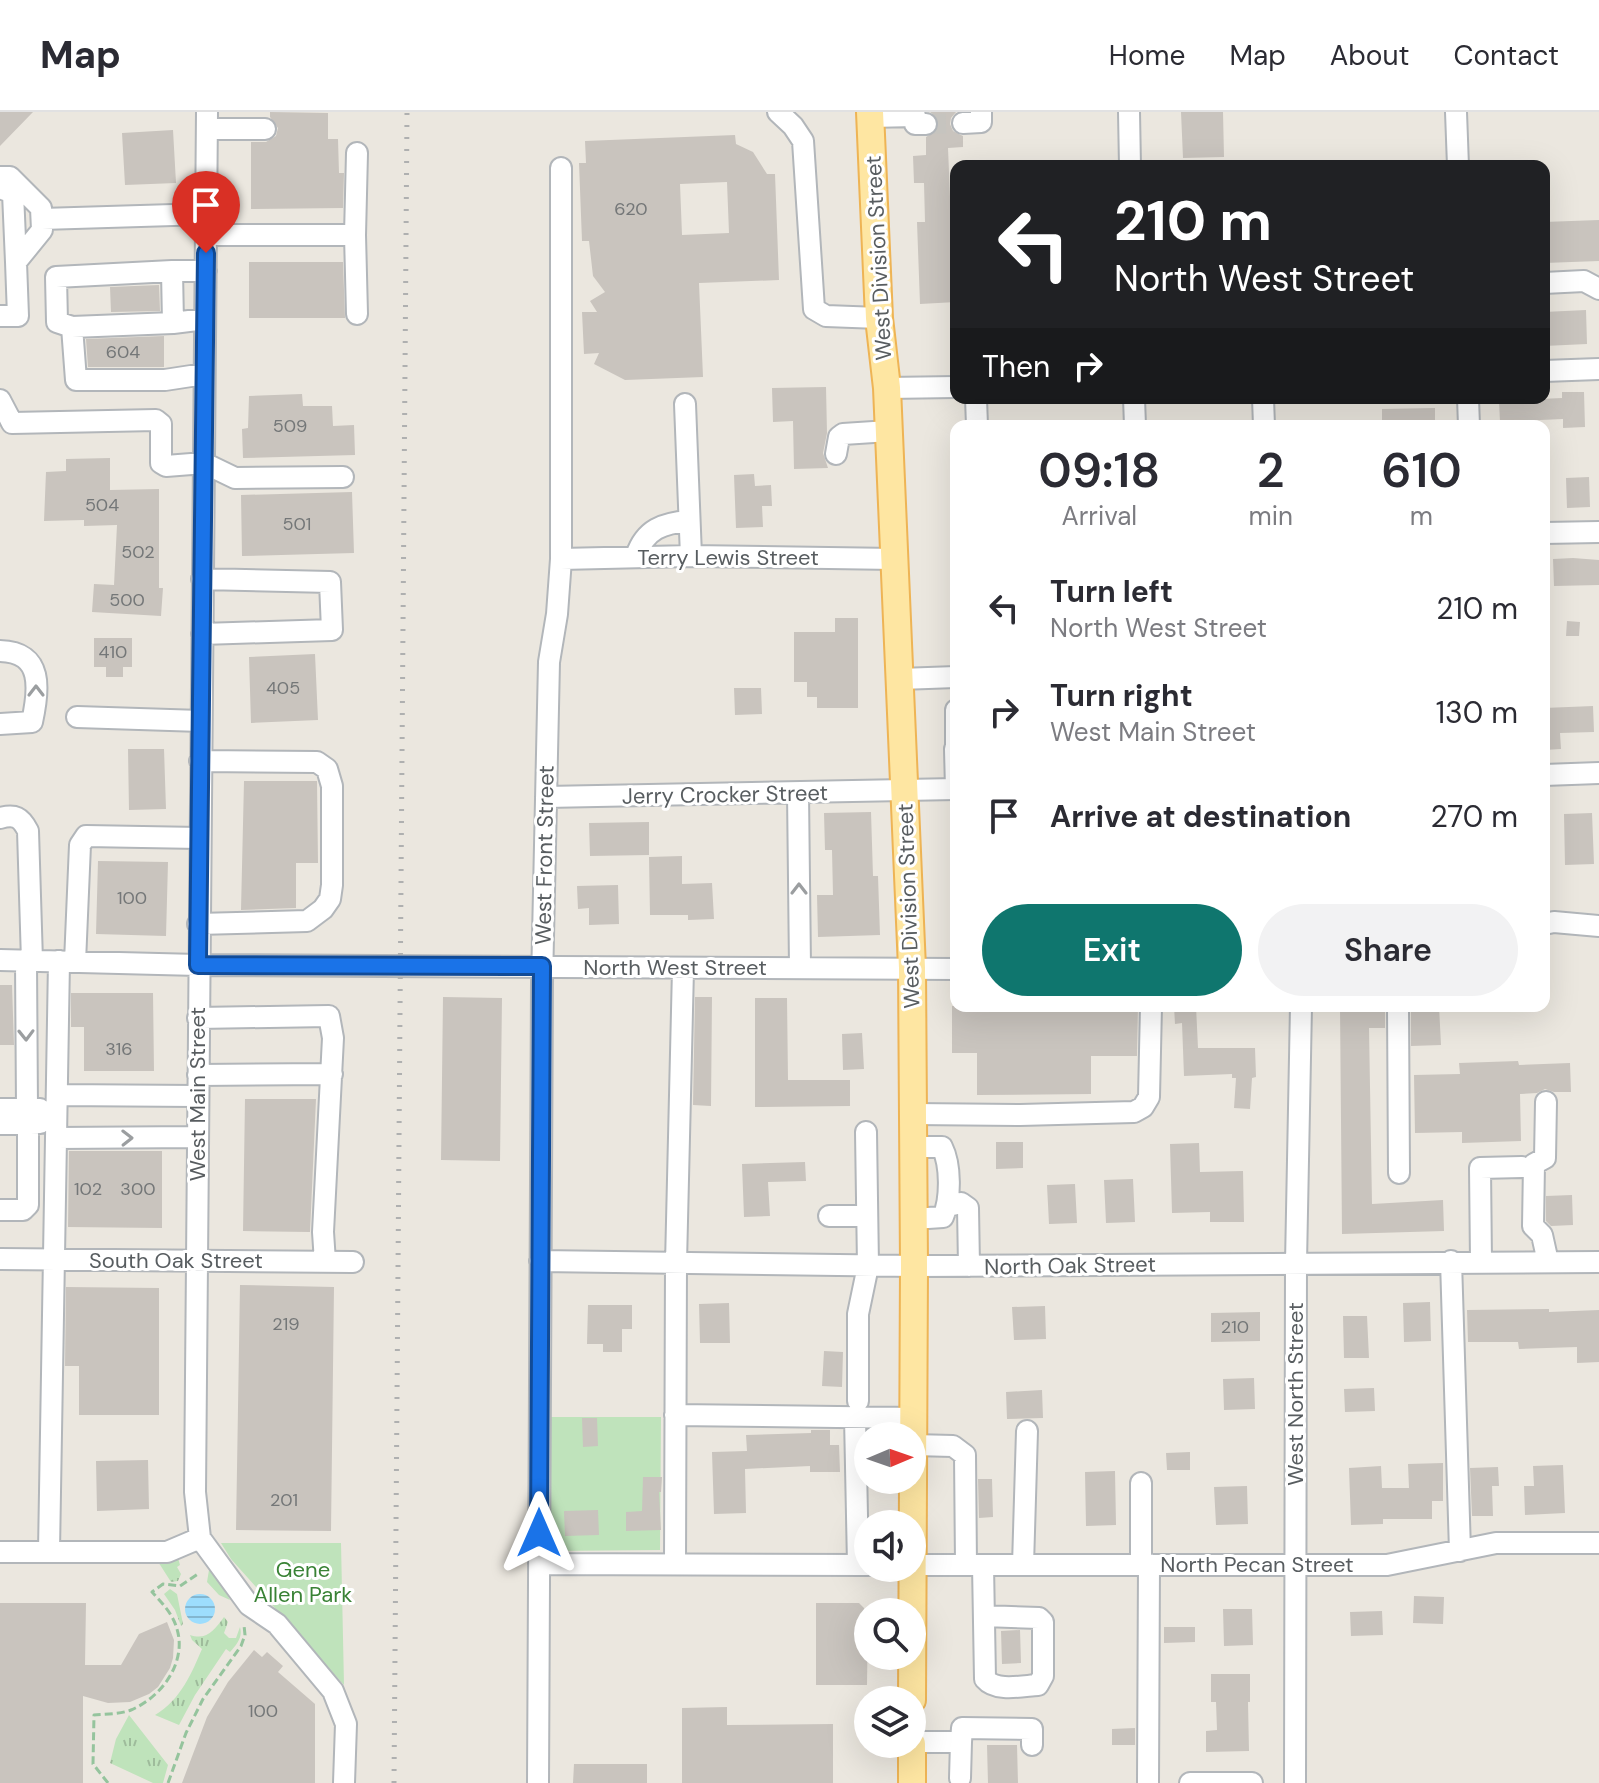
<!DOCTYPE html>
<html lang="en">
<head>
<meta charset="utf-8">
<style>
	:root { --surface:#fff; --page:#f2f2f3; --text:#2b2b33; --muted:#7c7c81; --line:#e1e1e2; --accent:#0f766e }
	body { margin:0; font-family:"DM Sans",sans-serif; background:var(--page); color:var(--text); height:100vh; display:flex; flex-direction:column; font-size:30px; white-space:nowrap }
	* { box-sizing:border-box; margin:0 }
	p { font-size:26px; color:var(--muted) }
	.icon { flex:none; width:44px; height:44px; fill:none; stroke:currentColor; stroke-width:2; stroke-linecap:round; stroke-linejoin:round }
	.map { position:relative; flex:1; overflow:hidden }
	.sheet { position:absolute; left:950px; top:308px; width:600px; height:592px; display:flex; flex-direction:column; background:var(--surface); border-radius:16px; box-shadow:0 8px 32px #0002 }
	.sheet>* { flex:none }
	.banner { position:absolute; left:950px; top:48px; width:600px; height:244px; border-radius:16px; box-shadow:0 8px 32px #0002; background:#202124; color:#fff; overflow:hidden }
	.needle { width:52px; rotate:88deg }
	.buttons { position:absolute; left:854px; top:1310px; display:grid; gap:16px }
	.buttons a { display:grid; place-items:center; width:72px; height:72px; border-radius:50%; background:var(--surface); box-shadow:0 8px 32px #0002; font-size:40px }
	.pin { position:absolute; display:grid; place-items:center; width:68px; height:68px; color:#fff; margin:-82px -34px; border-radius:50% 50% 50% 0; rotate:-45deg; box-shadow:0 0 8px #0007 }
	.pin .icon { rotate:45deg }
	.me { position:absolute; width:88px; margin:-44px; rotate:0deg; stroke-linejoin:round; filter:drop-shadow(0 0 6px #0008) }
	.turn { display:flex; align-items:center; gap:28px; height:168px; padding:0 32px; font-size:36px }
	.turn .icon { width:104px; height:104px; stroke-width:2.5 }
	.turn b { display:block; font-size:56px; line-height:68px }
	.then { display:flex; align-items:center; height:76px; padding:0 32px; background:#0003; gap:16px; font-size:30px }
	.eta { display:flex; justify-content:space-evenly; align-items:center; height:136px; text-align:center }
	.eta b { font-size:48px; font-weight:600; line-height:56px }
	.action { display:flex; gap:16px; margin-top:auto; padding:16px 32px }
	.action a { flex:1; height:92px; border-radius:48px; background:var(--accent); color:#fff; font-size:32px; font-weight:600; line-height:92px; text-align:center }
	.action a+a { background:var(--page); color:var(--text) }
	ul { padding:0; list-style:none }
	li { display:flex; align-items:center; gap:24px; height:104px; padding:0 32px }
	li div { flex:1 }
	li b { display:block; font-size:30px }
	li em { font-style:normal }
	header { display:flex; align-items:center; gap:48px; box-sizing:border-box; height:112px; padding:0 40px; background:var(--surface); border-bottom:2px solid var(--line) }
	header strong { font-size:38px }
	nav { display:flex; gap:44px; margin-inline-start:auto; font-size:28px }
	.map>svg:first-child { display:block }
	.grass { fill:url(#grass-tufts) }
	.park { fill:#bfe3bb }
	.water { fill:url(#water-rules) }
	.building { fill:#c9c4be; fill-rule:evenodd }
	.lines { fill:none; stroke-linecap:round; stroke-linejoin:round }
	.minor-tunnel { stroke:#c6c4bf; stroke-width:20; stroke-dasharray:20 10; stroke-linecap:butt }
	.minor-casing { stroke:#b2b6ba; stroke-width:24 }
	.major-casing { stroke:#eeb455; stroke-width:30 }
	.path { stroke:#95c49d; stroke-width:3; stroke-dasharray:8 4; stroke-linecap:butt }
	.minor { stroke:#fff; stroke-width:20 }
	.major { stroke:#fee6a2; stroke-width:26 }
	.rail { stroke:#afb0b0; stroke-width:5; stroke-dasharray:2 10; stroke-linecap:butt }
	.oneway { stroke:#9b9ea0 }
	.route-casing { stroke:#114b97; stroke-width:20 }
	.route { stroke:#1a73e8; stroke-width:14 }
	.labels { text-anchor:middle; stroke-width:6; stroke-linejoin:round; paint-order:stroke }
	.number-label { font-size:18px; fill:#747778 }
	.street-label { font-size:22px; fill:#585d60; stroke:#fff }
	.park-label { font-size:22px; fill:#398235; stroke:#fff }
</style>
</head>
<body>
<header>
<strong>Map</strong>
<nav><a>Home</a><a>Map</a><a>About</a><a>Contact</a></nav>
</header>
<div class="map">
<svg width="1599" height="1671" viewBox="0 0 1599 1671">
	<defs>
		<pattern id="grass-tufts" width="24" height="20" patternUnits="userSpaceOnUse" patternTransform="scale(2)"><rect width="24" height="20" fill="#bfe3bb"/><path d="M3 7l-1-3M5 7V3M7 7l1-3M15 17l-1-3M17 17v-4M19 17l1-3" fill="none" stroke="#9ebb9b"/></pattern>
		<pattern id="water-rules" width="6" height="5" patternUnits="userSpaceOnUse" patternTransform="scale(2)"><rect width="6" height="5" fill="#9dddfd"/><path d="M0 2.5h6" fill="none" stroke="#83b6d0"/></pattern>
	</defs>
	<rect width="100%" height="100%" fill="#ebe7df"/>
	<path class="grass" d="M181,1444l-3,2 2,7 -3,2 4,7 -3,7 -7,1 -14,-22z
		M210,1452l20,36 -11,-5 -12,-13z
		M170,1477l7,5 6,30 -2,2 -6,-16 -11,-16z
		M224,1505l4,5 -4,11 5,5h7l4,-11c3,10 -3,17 -10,25l-4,-3 -31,46 -16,30 -24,-10c26,-15 37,-43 47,-66l-10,-9 -2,-5c17,6 25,-6 34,-18z
		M129,1603l39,50 -5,18h-10l-43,-20 6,-24z"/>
	<path class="park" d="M550,1305h111l-1,133 -111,1z
		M221,1431h120l3,142 -113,-126z"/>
	<path class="water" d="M185 1497a15 15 0 1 1 30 0a15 15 0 1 1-30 0Z"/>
	<path class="building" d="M0,0h33l-33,34z
		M270,0l58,1v26h10l1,34h5l-1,35 -92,1v-67h15l10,-6 2,-8 -8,-11z
		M930,0h26l-5,6 -1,6 3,7 10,5v11l-15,1 3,73h5v81l-36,2 -3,-82h8l-1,-39h-10l-1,-27 13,-1v-18l12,-7v-12z
		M1181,0h42l1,45 -41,1z
		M173,18l3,53 -51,2 -3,-52z
		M735,23l1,9 17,8 14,22h8l4,106 -80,3 4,94 -78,3 -31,-16 5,-11 -15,1 -2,-42h15l-7,-11 15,-9 -12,-16 -4,-35h-7l-3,-78h7l-1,-22zM727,70l2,51 -47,2 -2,-51z
		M1599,108v41l-55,2v-41z
		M249,150h94l2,56h-96z
		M159,173l1,26 -49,1 -1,-25z
		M1586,198l1,34 -43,2v-34z
		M164,224v31h-76l-2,-28z
		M826,275l1,46 -4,20 5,15 -34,1 -1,-48 -20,1 -1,-34z
		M1562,280h22l1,35 -22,1v-9l-63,3 -1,-21 63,-3z
		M302,282l1,12h29l1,20 21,-1 1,30 -112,3 -1,-29 6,-1 1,-32z
		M1435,296v18h-53v-17z
		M110,346v32l49,-1v99h4l-2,28 -69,-4 2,-28 20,1 3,-60 -33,1v-6l-40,1 2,-49 20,-1v-12z
		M754,362l1,12 16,-1 1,21h-10l1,21 -27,1 -2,-53z
		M1589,365l1,30 -23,1 -1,-30z
		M352,380l2,61 -112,3 -1,-61z
		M1573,446l26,2v25l-45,1 -1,-27z
		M835,506h23v90h-41v-11h-10v-15h-13v-50h41z
		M1567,509l13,1 -1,14h-13z
		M94,526h38v29h-9v10h-17v-10h-12z
		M315,542l3,66 -67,3 -2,-66z
		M734,576h27l1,26 -27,1z
		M1593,594l1,26 -34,1 1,16 -17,1v-42z
		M128,637h36l2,60 -37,1z
		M244,669h73l1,82h-22v45l-55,2z
		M871,700l2,64h5l2,59 -62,2 -1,-42h16l-1,-45h-7l-1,-37z
		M1592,701l2,51 -29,1 -1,-51z
		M649,710v33l-59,1 -1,-33z
		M682,744v28l30,-1 2,36 -26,1v-5h-38l-1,-58z
		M98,749l70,1 -2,74 -70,-2z
		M618,773l1,39 -30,1v-17l-11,1 -1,-23z
		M0,873h12l2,60h-14z
		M71,881h82l1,78h-70v-44h-13z
		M443,885l59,1 -2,163 -59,-1z
		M695,885h17l-1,109 -18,-1z
		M755,886h32l1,82h62v26l-95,1z
		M952,894h186l-1,50h-46v38l-114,1v-42h-25z
		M1174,894h22l2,42h57l1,29 -4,1 -2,31 -16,-1 2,-30h-4v-4l-48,2 -2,-53 -7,1z
		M1340,894h45v22h-16l3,176 71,-4 1,31 -102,3z
		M1411,894h28l2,39 -30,1z
		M862,921l2,36 -21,1 -1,-36z
		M1518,949l1,4 51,-2 1,29h-17l-9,-3 -8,4 -17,1 1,47 -59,2v-11l-47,1 -1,-58 46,-1 -1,-11z
		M245,987h71l-6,133 -67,-1z
		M996,1030h27v26l-27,1z
		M1199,1031l1,29 43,-1 1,51h-34v-10l-38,1 -2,-69z
		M69,1039h93v77l-94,-1z
		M805,1050l1,19 -38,1 2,34 -26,1 -2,-53z
		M1133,1067l2,43 -29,1 -2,-43z
		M1075,1072l2,39 -28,1 -2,-39z
		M1572,1083l1,30 -22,1 -5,-5v-25z
		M240,1173l94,2 -3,244 -95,-1z
		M66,1175l93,1v127h-80v-49h-14z
		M1430,1190l1,39 -27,1 -1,-39z
		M729,1191l1,40h-30l-1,-39z
		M588,1193h44v24h-10v23h-19v-8h-16z
		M1045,1194l1,33 -32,1 -2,-33z
		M1549,1197v3l50,-2v52l-22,1v-16l-58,2 -1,-7h-50l-1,-32z
		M1260,1200v29l-49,1v-29z
		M1343,1204h24l2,42h-25z
		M824,1239l19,1 -1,35 -20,-1z
		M1254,1266l1,31 -31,1 -1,-31z
		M1374,1276l1,23 -30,1 -1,-23z
		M1042,1278l1,28 -36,1 -1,-27z
		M582,1306h15l1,28 -15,1z
		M811,1318h19v15h9l1,27h-30v-6l-65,3 1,44 -32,1 -2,-62 35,-1 -1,-16 65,-2z
		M1190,1340v18h-23l-1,-17z
		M148,1348l1,49 -52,2 -1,-50z
		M1443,1351v38h-11v18h-49v5l-32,1 -2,-57 32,-2 1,22h27l-1,-24z
		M1563,1353l2,48 -40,2 -1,-29h10l-1,-20z
		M1498,1355l1,19h-7l1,30h-21l-2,-48z
		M1115,1359l1,54 -30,1 -1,-54z
		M643,1365h19l-1,15h-2l2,38 -35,1v-19l16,-1z
		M978,1367h14l1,38 -14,1z
		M1247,1374l1,38 -32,1 -2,-38z
		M598,1398l1,25 -34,1 -1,-25z
		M1414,1484l30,1 -1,27 -30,-1z
		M0,1491h86l-1,62h36l18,-31 28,-12 7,18 -1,18 -3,10 -12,19 -9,7 -19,8 -22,1 -25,-7v87h-83z
		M816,1491h43l9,9 -1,73h-51z
		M1223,1497h29l1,36 -29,1z
		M1382,1499l1,24 -32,1 -1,-24z
		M1164,1515h31v15l-31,1z
		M1020,1518l1,33 -19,1 -1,-33z
		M254,1538l8,7 5,-5 16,14 -5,6 37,32v79h-133l25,-66 21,-35z
		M1211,1562h39v28h-2l1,49 -43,1v-21l11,-1 -1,-28h-5z
		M727,1595v18l106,-1v59h-151v-75z
		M1135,1616v17h-23v-16z
		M987,1633h30l1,38h-30z
		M574,1652h73v19h-74z"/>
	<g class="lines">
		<path class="minor-tunnel" d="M926,12l37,-1"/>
		<g class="minor-casing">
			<path id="minor" d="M207,0l-12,1380 5,46 49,67 28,19 56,67 13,33 -2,59
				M778,0l15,14 10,15 11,168 12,7 53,2
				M1129,0l1,54
				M1456,0l2,54
				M870,5l45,-1v8h11
				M963,11l18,-1v-10
				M207,17h58
				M0,65h10l31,31 1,22 -26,32 2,54h-18
				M0,76l13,5 3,69
				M42,107l164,-5
				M206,123h149l2,-82
				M355,123l2,79
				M172,159l-116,6 1,45 15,5 4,53h89l39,-6
				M1544,171l40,-2 15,8
				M173,211l-1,-52h34
				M72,215l101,-4 32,-4
				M1544,259l55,-2
				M887,276l69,-1
				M976,286l1,28
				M1134,286l1,28
				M1263,286l1,28
				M1468,286l1,28
				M0,288l12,23 144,-3 5,4v39l5,3 38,-3 31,15 108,-1
				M685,292l6,152
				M836,342l3,-17 4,-3 46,-3
				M1544,421l55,-1
				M636,444c9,-27 27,-33 53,-35
				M561,447l130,-3 204,3
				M202,522l130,-4 -2,-48 -128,-3
				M0,539c44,1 39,39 32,71l-32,2
				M900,567l56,-2
				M956,598v39
				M77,605l124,4
				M955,637l1,40
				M1544,663l55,-2
				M798,681l2,174
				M546,685l410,-8
				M0,706c15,-4 21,-1 28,13l4,130
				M198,812l109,-3 16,-12 7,-10 2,-14v-99l-5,-17 -10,-7 -117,-1
				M1544,812l10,-2 45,4
				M0,848l198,5 758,4
				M26,849l1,148
				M75,850l5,-117 6,-9 113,2
				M1398,894l1,167
				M198,906l131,-2 4,22 -10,194 2,30
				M198,963l134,-1
				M57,983l140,1
				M1546,990l-1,56 -11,6 -1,62 9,9 6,27
				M0,997h40
				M913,1002l107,1 114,-3 9,-5 6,-10 2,-91
				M0,1012l40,-1
				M56,1026l141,-1
				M913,1035h29c9,18 9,52 1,70l-30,2
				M948,1094l13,-3 7,5 1,58
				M0,1098h23l5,-5v-82
				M829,1104h38
				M0,1147l353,3
				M540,1149l374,5 685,-4
				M1451,1149l9,290
				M1481,1150l-1,-94 42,-1
				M858,1289v-87l10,-48 -2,-134
				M675,1303l238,3
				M855,1305l3,148
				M913,1333l40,1 12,9 1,110
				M1141,1371v81
				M49,1439l10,-590
				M0,1440h167l33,-14
				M539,1452l329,1
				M675,1452l1,-301 7,-294
				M912,1453h475l109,-22h103
				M983,1453l2,114c11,13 37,7 53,6l5,-9v-54l-4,-4 -55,-2
				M1023,1453l4,-134
				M912,1630h49l1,-14 70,1v16
				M960,1666l1,-36
				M538,1671l4,-800 7,-321 8,-48 4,-55v-391
				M1148,1671l1,-219
				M1190,1671h62
				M1295,1671l1,-520 5,-257"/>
		</g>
		<g class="major-casing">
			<path id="major" d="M870,0l9,206 8,70 25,580 2,298 -2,434
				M912,1671v-39"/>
		</g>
		<path class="path" d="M108,1671l-15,-19 1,-49c11,-1 27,-1 37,-5 31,-13 56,-48 46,-81 -4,-15 -15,-26 -25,-37l11,-8 17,2 18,-12
			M168,1671l18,-50 17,-34 38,-53 4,-11 -1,-10"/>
		<use href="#minor" class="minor"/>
		<use href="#major" class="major"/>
		<path class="rail" d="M394,1671l13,-1671"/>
	</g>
	<defs><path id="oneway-chevron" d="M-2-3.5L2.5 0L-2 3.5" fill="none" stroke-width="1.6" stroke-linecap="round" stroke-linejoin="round" transform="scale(2)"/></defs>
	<g class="oneway">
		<use href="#oneway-chevron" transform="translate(36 579) rotate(-90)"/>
		<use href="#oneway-chevron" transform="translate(799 777) rotate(-90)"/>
		<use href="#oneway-chevron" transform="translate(26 923) rotate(89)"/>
		<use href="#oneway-chevron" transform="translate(127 1026) rotate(-1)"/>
	</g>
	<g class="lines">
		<g class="route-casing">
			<path id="route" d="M206,141l-8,712 344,1 -3,567"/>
		</g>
		<use href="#route" class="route"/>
	</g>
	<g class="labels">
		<g class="number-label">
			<text x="631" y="103">620</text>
			<text x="123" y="246">604</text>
			<text x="290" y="320">509</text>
			<text x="102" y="399">504</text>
			<text x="297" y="418">501</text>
			<text x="138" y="446">502</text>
			<text x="127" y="494">500</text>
			<text x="113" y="546">410</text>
			<text x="283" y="582">405</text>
			<text x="132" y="792">100</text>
			<text x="119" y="943">316</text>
			<text x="88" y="1083">102</text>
			<text x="138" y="1083">300</text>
			<text x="286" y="1218">219</text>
			<text x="1235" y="1221">210</text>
			<text x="284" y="1394">201</text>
			<text x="263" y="1605">100</text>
		</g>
		<g class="street-label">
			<text transform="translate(878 146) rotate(-93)" y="8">West Division Street</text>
			<text x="728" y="453">Terry Lewis Street</text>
			<text transform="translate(725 682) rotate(-1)" y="8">Jerry Crocker Street</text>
			<text transform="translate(544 743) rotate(-89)" y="8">West Front Street</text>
			<text transform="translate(908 794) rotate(-92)" y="8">West Division Street</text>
			<text x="675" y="863">North West Street</text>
			<text transform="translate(197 982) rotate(-90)" y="8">West Main Street</text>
			<text x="176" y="1156">South Oak Street</text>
			<text transform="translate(1070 1153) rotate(-1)" y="8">North Oak Street</text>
			<text transform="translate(1295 1282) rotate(-90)" y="8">West North Street</text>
			<text x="1257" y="1460">North Pecan Street</text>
		</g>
		<g class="park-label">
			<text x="303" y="1465">Gene<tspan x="303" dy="25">Allen Park</tspan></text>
		</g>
	</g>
</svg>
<div class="buttons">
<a><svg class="needle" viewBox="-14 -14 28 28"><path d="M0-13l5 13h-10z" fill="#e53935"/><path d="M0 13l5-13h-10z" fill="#7c7c81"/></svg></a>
<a><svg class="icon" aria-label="sound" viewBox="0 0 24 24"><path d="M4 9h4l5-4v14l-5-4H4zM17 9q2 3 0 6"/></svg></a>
<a><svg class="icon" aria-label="search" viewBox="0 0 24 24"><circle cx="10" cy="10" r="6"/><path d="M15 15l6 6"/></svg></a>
<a><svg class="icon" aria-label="layers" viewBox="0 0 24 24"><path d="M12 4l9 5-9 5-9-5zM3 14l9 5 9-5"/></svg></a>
</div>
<div class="pin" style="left:206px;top:141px;background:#d93025"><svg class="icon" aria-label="arrive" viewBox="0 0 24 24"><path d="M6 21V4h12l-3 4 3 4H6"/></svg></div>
<svg class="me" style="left:539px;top:1421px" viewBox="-20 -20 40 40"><path d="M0-17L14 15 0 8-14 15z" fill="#1a73e8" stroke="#fff" stroke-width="4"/></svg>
<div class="banner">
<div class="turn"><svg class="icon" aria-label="left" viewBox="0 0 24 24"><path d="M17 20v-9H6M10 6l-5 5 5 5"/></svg><div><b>210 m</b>North West Street</div></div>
<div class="then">Then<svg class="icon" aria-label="right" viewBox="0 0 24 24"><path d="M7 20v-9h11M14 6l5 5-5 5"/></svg></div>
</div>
<section class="sheet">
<div class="eta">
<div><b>09:18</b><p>Arrival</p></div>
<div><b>2</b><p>min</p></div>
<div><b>610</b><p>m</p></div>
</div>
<ul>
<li><svg class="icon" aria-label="left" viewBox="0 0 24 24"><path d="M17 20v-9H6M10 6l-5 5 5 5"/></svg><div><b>Turn left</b><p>North West Street</p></div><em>210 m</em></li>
<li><svg class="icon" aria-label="right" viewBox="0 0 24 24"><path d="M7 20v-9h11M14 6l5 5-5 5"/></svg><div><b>Turn right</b><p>West Main Street</p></div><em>130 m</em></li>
<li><svg class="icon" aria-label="arrive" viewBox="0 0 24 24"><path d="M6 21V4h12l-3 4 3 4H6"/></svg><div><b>Arrive at destination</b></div><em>270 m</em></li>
</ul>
<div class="action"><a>Exit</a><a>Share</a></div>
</section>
</div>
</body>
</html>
